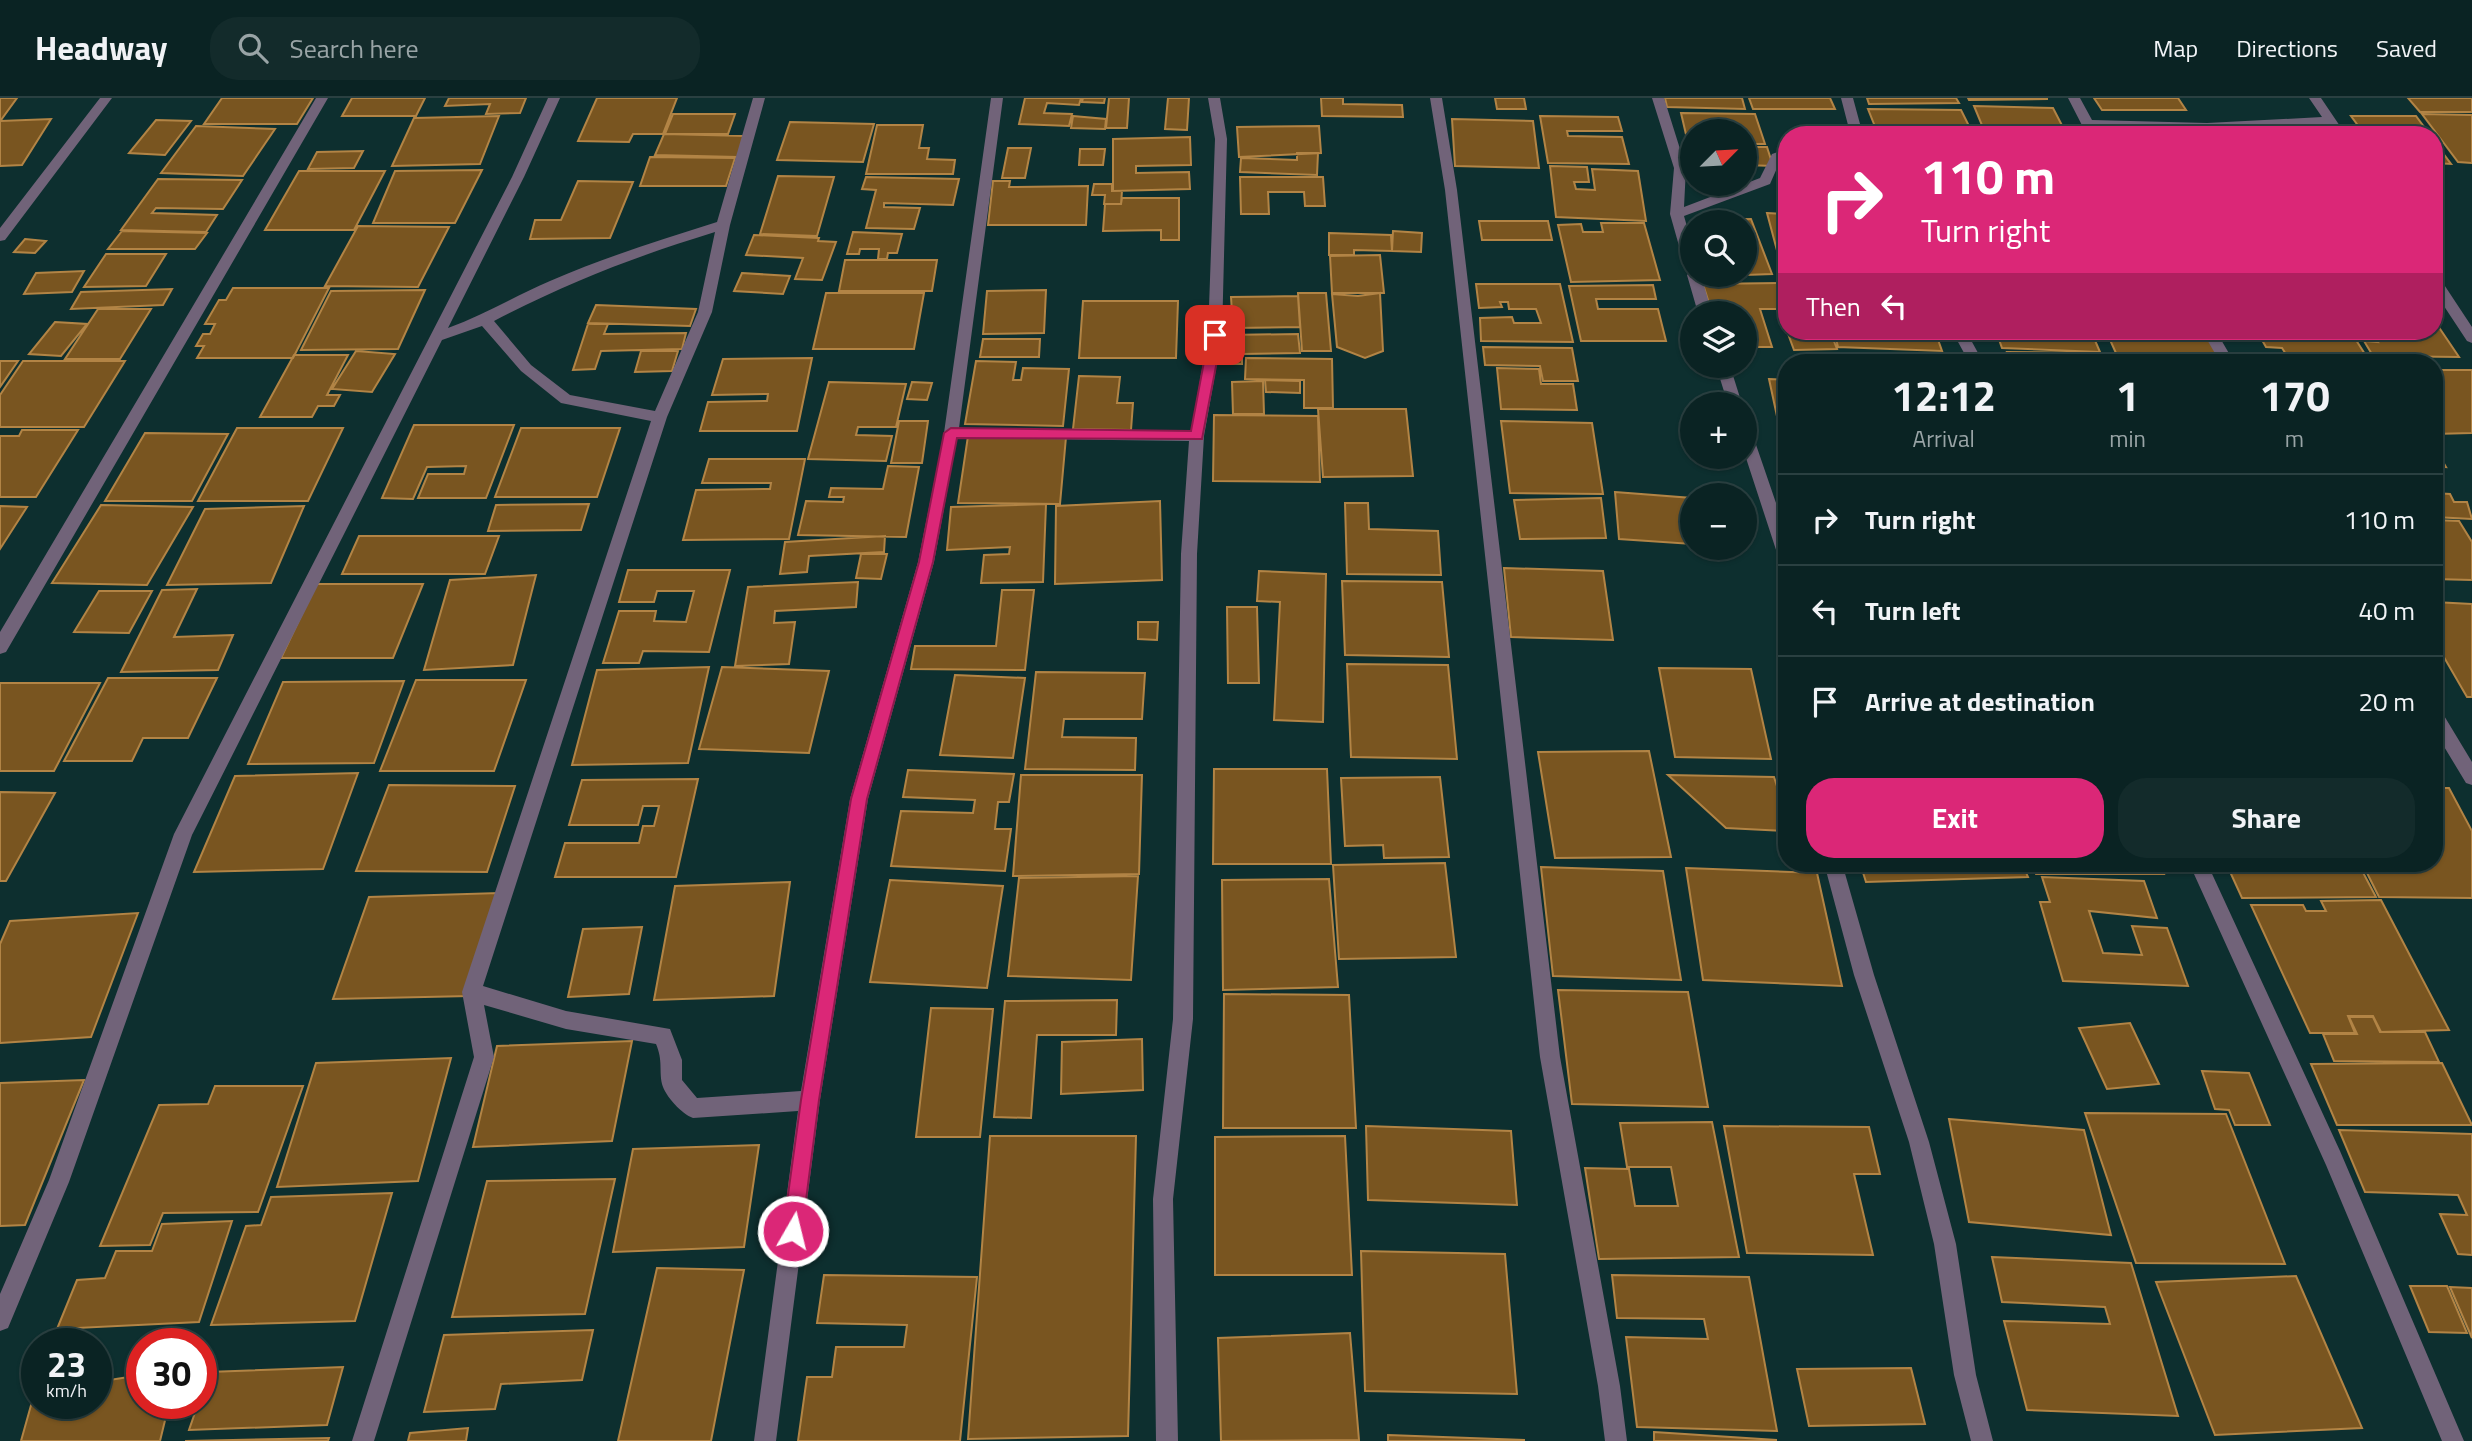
<!DOCTYPE html>
<html lang="en">
<head>
<meta charset="utf-8">
<style>
	:root { --surface:#0a2323; --page:#132b2b; --text:#f1f3f6; --muted:#99a4a6; --line:#2a4041; --accent:#db2777 }
	body { margin:0; font-family:"Titillium Web",sans-serif; background:var(--page); color:var(--text); height:100vh; display:flex; flex-direction:column; font-size:26px; white-space:nowrap }
	* { box-sizing:border-box; margin:0 }
	p { font-size:23px; color:var(--muted) }
	.icon { flex:none; width:38px; height:38px; fill:none; stroke:currentColor; stroke-width:2; stroke-linecap:round; stroke-linejoin:round }
	.map { position:relative; flex:1; overflow:hidden }
	.drawer { position:absolute; left:1778px; top:256px; width:665px; height:518px; display:flex; flex-direction:column; background:var(--surface); border-radius:28px; box-shadow:0 2px 5px #0004,0 0 0 2px var(--line) }
	.drawer>* { flex:none }
	.banner { position:absolute; left:1778px; top:28px; width:665px; height:214px; border-radius:28px; box-shadow:0 2px 5px #0004,0 0 0 2px var(--line); background:#db2777; color:#fff; overflow:hidden }
	.needle { width:46px; rotate:66deg }
	.tools { position:absolute; left:1680px; top:21px; display:grid; gap:14px }
	.tools a { display:grid; place-items:center; width:77px; height:77px; border-radius:50%; background:var(--surface); box-shadow:0 2px 5px #0004,0 0 0 2px var(--line); font-size:35px }
	.speed { position:absolute; left:21px; top:1230px; display:flex; gap:14px; font-size:35px; font-weight:700; text-align:center }
	.speed>* { display:grid; place-content:center; width:91px; height:91px; border-radius:50%; background:var(--surface); box-shadow:0 2px 5px #0004,0 0 0 2px var(--line); line-height:1 }
	.speed small { font-size:18px; font-weight:400 }
	.speed .limit { border:10px solid #d22; background:#fff; color:#111 }
	.pin { position:absolute; display:grid; place-items:center; width:60px; height:60px; color:#fff; margin:-30px; border-radius:14px; box-shadow:0 4px 10px #0006 }
	.me { position:absolute; width:77px; margin:-38px; rotate:8deg; stroke-linejoin:round; filter:drop-shadow(0 0 5px #0008) }
	.turn { display:flex; align-items:center; gap:24px; height:147px; padding:0 28px; font-size:32px }
	.turn .icon { width:91px; height:91px; stroke-width:2.5 }
	.turn b { display:block; font-size:49px; line-height:60px }
	.then { display:flex; align-items:center; height:66px; padding:0 28px; background:#0003; gap:14px; font-size:26px }
	.eta { display:flex; justify-content:space-evenly; align-items:center; height:119px; text-align:center }
	.eta b { font-size:42px; font-weight:700; line-height:49px }
	.primary-button { display:flex; gap:14px; margin-top:auto; padding:14px 28px }
	.primary-button a { flex:1; height:80px; border-radius:28px; background:var(--accent); color:#fff; font-size:28px; font-weight:700; line-height:80px; text-align:center }
	.primary-button a+a { background:var(--page); color:var(--text) }
	ul { padding:0; list-style:none }
	li { display:flex; align-items:center; gap:21px; height:91px; padding:0 28px; border-top:2px solid var(--line) }
	li div { flex:1 }
	li b { display:block; font-size:26px }
	li em { font-style:normal }
	header { display:flex; align-items:center; gap:42px; box-sizing:border-box; height:98px; padding:0 35px; background:var(--surface); border-bottom:2px solid var(--line) }
	header strong { font-size:33px }
	nav { display:flex; gap:38px; margin-inline-start:auto; font-size:24px }
	.search { width:490px; height:63px; background:var(--page); display:flex; align-items:center; gap:18px; box-sizing:border-box; padding:0 24px; border-radius:28px; color:var(--muted); font-size:26px }
	.map>svg:first-child { display:block }
	.building { fill:#795520; stroke:#b28445; stroke-width:2 }
	.lines { fill:none; stroke-linecap:round; stroke-linejoin:round }
	.minor { fill:#716379; fill-rule:evenodd }
	.route { fill:#db2777; stroke:#8e194d; stroke-width:2 }
</style>
</head>
<body>
<header>
<strong>Headway</strong>
<div class="search"><svg class="icon" aria-label="search" viewBox="0 0 24 24"><circle cx="10" cy="10" r="6"/><path d="M15 15l6 6"/></svg>Search here</div>
<nav><a>Map</a><a>Directions</a><a>Saved</a></nav>
</header>
<div class="map">
<svg width="2472" height="1343" viewBox="0 0 2472 1343">
	<rect width="100%" height="100%" fill="#0d2f2f"/>
	<path class="building" d="M0,0h17l-16,22h-1z
		M222,0h91l-16,26h-93z
		M352,0h73l-9,18h-74z
		M449,0h77l-6,15 -34,1 4,-10 -45,2z
		M597,0h80l-14,36h-30l-4,8 -51,-1z
		M1025,0h56l-2,7 -32,-2 -3,10 28,1 -3,12 -50,-2z
		M1083,0h22l-1,5 -22,-1z
		M1109,0h20l-2,30h-21z
		M1168,0h21l-2,32 -22,-1z
		M1321,0h22v6l59,1 1,12 -81,-1z
		M1495,0h29l2,11h-29z
		M1665,0h77l3,11 -78,-2z
		M1749,0h81l5,11h-82z
		M1867,0h89l3,5 -90,1z
		M1968,0h79v1l-78,1z
		M2094,0h84l8,12h-84z
		M2408,0h64v14h-52z
		M1974,8l79,2 14,27h-81z
		M1868,11l93,1 10,20 -95,-1z
		M1681,15l74,1 10,30h-20v-13h-53v12h-4z
		M673,16h62l-7,20h-63z
		M2422,16l50,1v48l-14,-1z
		M499,18l-19,48 -88,2 22,-48z
		M1073,18l33,3 -1,10 -34,-1z
		M1540,18l78,1 4,14h-55l1,5 54,1 7,27 -81,-1z
		M2351,18h65l14,19h-65z
		M51,21l-29,46 -22,1v-45z
		M1452,21l81,2 6,47 -84,-2z
		M156,22l35,1 -26,34 -36,-2z
		M790,24l84,2 -11,38 -86,-2z
		M877,27h46l-4,23h10l-2,11 28,1 -2,14h-87z
		M196,28l79,3 -32,47 -82,-3z
		M1319,28l2,27 -82,4 -2,-30z
		M664,36l82,2 -8,21 -83,-2z
		M1190,39l1,28 -55,1v7l53,-1 1,17 -77,2v-52z
		M2434,43l17,23 -17,-1z
		M1745,49h22l6,19 -28,-1z
		M1008,50h23l-6,30h-23z
		M1080,51h25l-2,16h-24z
		M363,53l-9,17 -46,1 9,-17z
		M1297,55h21l-1,22 -77,-3 1,-14 56,2z
		M650,59l85,1 -9,28h-86z
		M1550,68l37,1 2,15h-15l2,7 19,1 -3,-21 46,2 8,50 -90,-4z
		M482,72l-27,53h-82l22,-52z
		M299,73h86l-31,59h-89z
		M778,78l56,1 -17,59 -57,-2z
		M866,79l93,2 -6,26 -69,-2v4l36,1 -6,21 -48,-1 10,-38 -14,-1z
		M1240,79h83l2,29h-20l-1,-14h-36l1,22h-28z
		M158,81l84,1 -19,29 -67,-1 -4,5 65,2 -11,17 -85,-2z
		M578,83l55,1 -23,56 -80,1 5,-19h26z
		M993,83h17l-1,6 79,-1 -2,39h-98z
		M1094,86h18v7h10l-1,13h-17l1,-9h-13z
		M1122,100h57v42h-18v-10l-58,1 2,-27h16z
		M1767,115l20,1v59h-4z
		M1751,121l21,55 -27,1v-53l-51,-2z
		M1479,123h69l4,19h-70z
		M1601,125h43l16,57 -89,2 -13,-57 23,-1 2,8h20z
		M358,128l91,1 -31,60 -93,-1z
		M122,133l85,2 -12,16h-87z
		M1393,133l29,2 -1,19 -29,-1z
		M853,134l49,2 -5,19h-9l-1,6h-9l1,-10h-19l-1,5h-12z
		M1329,135l62,2 1,16 -38,-1v5h-25z
		M754,137l65,3 -1,3 18,1 -14,38 -27,-1 8,-21 -57,-3z
		M25,141l21,2 -11,12 -21,-1z
		M106,156h60l-20,32 -62,1z
		M1380,157l4,38h-52l-2,-37z
		M845,162h92l-5,31h-93z
		M84,173l-12,21 -48,2 12,-21z
		M742,175l48,3 -7,18 -49,-3z
		M1787,185v29l-2,-3h-25l12,38h-27v-34h-33l-9,-29z
		M1476,186h84l13,58 -92,-1 -1,-23 32,-1 2,6h27l-5,-14h-27l-1,-7h-8l2,5 -23,1z
		M1653,187l3,14h-60l2,10h60l8,32h-85l-12,-55z
		M233,190h96l-36,70h-96l7,-12h-8l7,-12h7l5,-10h-10l14,-24h7z
		M172,191l-9,16 -92,4 10,-17z
		M425,192l-27,59 -97,1 30,-59z
		M1046,192l-2,43 -61,1 4,-43z
		M826,195h98l-10,56h-101z
		M1298,195h28l5,58h-29z
		M1380,195l3,58 -18,7 -28,-11 -5,-53 26,2z
		M1298,198l2,31 -67,1 -2,-31z
		M1083,203h95l-2,57h-97z
		M596,207l100,4 -6,17 -102,-3z
		M98,211h53l-31,50h-55z
		M2434,222l25,37 -86,-1 -9,-15 14,1 -5,-9 -18,-2h79z
		M55,224l32,2 -26,32 -32,-2z
		M588,226h20l-4,10 82,-1 -4,16 -81,2 -6,18 -22,1z
		M1787,233h43l7,18 -43,1z
		M1834,233h101l7,20 -104,-4z
		M1996,233h95l9,21 -98,-4z
		M2106,233h101l16,31h-103z
		M2270,233h82l2,3h16l4,6h-18l14,22h-79l-9,-14 -16,-1 -8,-14h13z
		M1298,236l2,19 -58,1v10h-16l1,-29z
		M983,241h57l-1,18h-59z
		M1483,249l89,1 6,33h-35l-3,-15 -55,-1z
		M356,253l39,3 -23,38 -40,-3z
		M641,253h37l-6,20 -37,1z
		M2007,254l92,1 4,9h-92z
		M294,257h54l-21,40h13l-6,11h-16l-6,11h-52z
		M812,260l-15,73h-97l8,-29 59,-1 1,-7 -56,1 11,-36z
		M1246,260l86,1 1,49h-29v-28l-59,-1z
		M0,263h18l-18,26z
		M23,263h102l-41,66h-84v-32z
		M976,263l40,1 -3,18h8l2,-12 46,1 -6,57 -98,-2z
		M1497,270l42,1 2,15h32l4,26 -76,-1z
		M2434,272h38v63l-38,1z
		M1079,278l41,1 -3,26h16l-2,27 -58,-1z
		M1769,281l18,1v55h-6z
		M1265,282l35,1v12l-34,-1z
		M1263,283l1,33h-31l-1,-32z
		M829,284l77,2 -10,43h-38l-2,8 36,1 -6,25 -78,-2z
		M912,284l20,1 -5,17 -20,-1z
		M1318,311h88l7,67 -90,1z
		M1214,317l104,1 2,66 -107,-1z
		M899,323h29l-6,42h-31z
		M1501,323l91,2 11,71 -93,-1z
		M414,327h100l-28,73h-68l10,-24h36l2,-8 -39,1 -14,32 -31,-1z
		M237,330h106l-35,73h-110z
		M521,330h99l-23,69h-102z
		M22,332h56l-42,67h-36v-61h19z
		M145,335l83,1 -36,67h-87z
		M968,338l98,1 -6,67 -102,-1z
		M2434,348l12,21 -12,-1z
		M1780,352h7v42z
		M709,361h96l-16,80 -106,1 13,-50 74,-1 1,-6h-69z
		M888,368l31,1 -13,70 -108,-2 8,-34 37,1 1,-5h-15l2,-9 52,1z
		M1615,394l77,6v46l-73,-5z
		M2434,395l16,1 4,8h13l5,17 -38,-2z
		M1601,400l5,40 -86,1 -6,-39z
		M1160,403l2,79 -107,4 1,-78z
		M1345,405h23l1,26 69,2 3,44 -94,-1z
		M589,406l-8,26 -93,1 8,-26z
		M1046,406l-3,78 -62,1 3,-28 25,-1 1,-7 -63,3 4,-43z
		M101,407l92,2 -46,78 -95,-2z
		M0,408l27,1 -27,42z
		M304,408l-33,77 -104,2 38,-76z
		M2434,422l25,1 13,21v38l-38,-1v-30h8l-8,-13z
		M359,438h140l-14,38h-143z
		M885,438l-1,16 -75,4 -2,16 -27,2 5,-32z
		M861,456h26l-6,25 -25,-1z
		M1504,470l99,3 10,69 -102,-3z
		M628,472h102l-21,82 -66,-1 -4,12h-36l16,-52h37l-2,10 32,1 8,-31h-37l-3,11h-35z
		M1259,473l67,3 -3,148 -49,-2 6,-118 -23,-1z
		M536,477l-23,90 -89,5 26,-90z
		M1342,483l100,1 7,75 -104,-2z
		M858,484l-2,25 -81,4 -1,12 21,-1 -6,42 -54,2 13,-79z
		M316,486h107l-30,74h-112z
		M197,491l-23,48 59,-2 -15,35 -97,2 41,-82z
		M1002,492h32l-9,80 -114,-1 4,-23h81z
		M99,493h53l-23,42 -55,-1z
		M2434,504l38,2v93h-5l-33,-57z
		M1227,509h30l2,76h-31z
		M1138,524h20l-1,18 -19,-1z
		M1347,566l101,1 9,94 -106,-2z
		M709,569l-21,96 -116,2 25,-95z
		M722,569l107,4 -20,82 -110,-4z
		M1659,570l92,1 20,90 -96,-2z
		M1036,574l109,1 -3,46h-78l-2,18 74,1 -1,32 -110,-1z
		M955,577l70,3 -12,80 -73,-3z
		M108,580h109l-29,60h-45l-11,23h-68z
		M416,582h110l-32,91h-114z
		M404,583l-30,82 -126,1 35,-82z
		M0,585h100l-46,88h-54z
		M1649,653l22,106 -116,1 -17,-106z
		M1214,671h113l4,95h-118z
		M908,672l106,4 -5,28h-11l-3,27h16l-6,42 -114,-5 10,-55 72,2 2,-13 -72,-3z
		M358,675l-35,96 -129,3 41,-96z
		M1021,677h121l-3,99 -126,2z
		M1668,677l106,2 13,40v14l-61,-3z
		M1440,679l9,80 -65,1 -1,-13 -38,1 -4,-68z
		M698,681l-22,98h-121l10,-34h74l4,-17h11l5,-20h-16l-5,19h-69l13,-45z
		M389,687l126,1 -28,86 -131,-1z
		M2434,690h15l23,43v67l-93,-1 -17,-34h72z
		M0,694l55,1 -49,88h-6z
		M1445,765l11,94 -117,2 -6,-94z
		M1860,765h162l6,14 -162,5z
		M2032,765h128l4,11h-128z
		M2226,765h132l18,34 -134,1z
		M1541,769l122,4 18,109 -128,-4z
		M1686,770l131,5 25,113 -139,-6z
		M1138,778l-7,104 -123,-4 11,-98z
		M2042,779l102,4 13,37 -68,-7 14,42 39,2 -10,-29 35,2 21,58 -125,-5 -23,-79h10z
		M1329,781l9,108 -115,3 -1,-110z
		M890,782l113,6 -16,102 -117,-6z
		M790,784l-16,114 -120,4 21,-114z
		M499,795l-29,103 -137,3 36,-102z
		M2381,802l68,130 -68,2 -8,-16h-25l7,17h-45l-59,-128h52l3,6h20l-5,-10z
		M138,815l-47,124 -91,6v-99l10,-23z
		M642,829l-13,67 -61,3 15,-68z
		M1558,892l130,2 20,115 -136,-3z
		M1224,896l125,1 7,133h-133z
		M1117,902l-1,35h-79l-6,83 -37,-1 11,-116z
		M931,910l62,1 -13,128h-64z
		M2349,919h24l7,15h45l14,30 -105,-1 -11,-27h34z
		M2130,925l29,61 -52,5 -28,-61z
		M1142,941l1,51 -82,4 1,-52z
		M632,943l-20,100 -139,6 24,-101z
		M451,960l-33,123 -141,6 39,-124z
		M2442,965l30,62h-135l-26,-61z
		M2202,973l47,2 21,52h-35l-6,-15 -14,-1z
		M84,982l-59,145 -25,1v-143z
		M215,988h88l-45,126 -95,1 -13,32 -50,1 59,-141 49,-1z
		M2085,1015l141,1 59,150 -149,-1z
		M1949,1021l135,11 27,105 -142,-13z
		M1712,1024l27,135 -140,2 -14,-91 44,1 6,37h43l-7,-39h-44l-7,-44z
		M1366,1028l145,5 6,74 -149,-5z
		M1724,1028l145,1 11,47h-26l19,81 -126,-2z
		M2339,1032l133,4v121l-14,-1 -18,-40 27,1 -9,-20 -93,-3z
		M990,1038h146l-8,300 -160,3z
		M1345,1038l7,139h-137v-138z
		M759,1047l-15,102 -131,5 20,-103z
		M615,1081l-30,135 -133,3 35,-136z
		M392,1095l-37,128 -144,4 35,-99 15,-1 10,-28z
		M232,1123l-33,101 -142,7 20,-49 28,-2 11,-27h36l10,-27z
		M1361,1153l144,3 12,140 -152,-3z
		M1992,1159l139,6 47,153 -151,-6 -23,-89 106,3 -5,-17 -103,-5z
		M657,1170l87,2 -33,171h-93z
		M824,1177l153,2 -17,164h-162l9,-64h25l4,-30h68l3,-22 -90,-2z
		M1612,1177l137,2 28,154 -140,-4 -11,-90 82,2 -4,-20 -87,-1z
		M2296,1178l66,152 -147,7 -59,-153z
		M2410,1188h37l20,47 -38,-1z
		M2450,1189l22,1v50z
		M593,1232l-11,50 -81,4 -6,25 -71,3 20,-77z
		M1350,1235l9,107 -138,1 -3,-103z
		M343,1269l-16,58 -138,5 9,-26h3l7,-32z
		M1911,1270l14,56 -116,2 -12,-57z
		M142,1277v29h27l-9,37h-139l14,-50 2,13h59v-22z
		M468,1330l-2,13h-58l2,-8z
		M1654,1334l122,8v1h-122z
		M1388,1337l136,5v1h-136z
		M329,1340l-1,3h-143z"/>
	<g class="lines">
		<path class="minor" d="M100,0h12l-107,142 -5,1v-13z
			M316,0h12l-322,554 -6,2v-22z
			M548,0h12l-36,79 -76,151c36,-13 67,-32 102,-47 55,-24 111,-41 167,-59l36,-124h12l-35,127 -18,87 -45,105 -184,569 83,25 104,18 12,31v20l15,18 104,-7 49,-292 68,-237 26,-129 47,-335h12l-44,330 232,3 17,-96 7,-196 -7,-41h12l7,41 -5,196 -18,101 -7,118 -4,465 -20,180 5,242h-22l-3,-242 20,-180 8,-465 8,-113 -232,-3 -23,124 -66,237 -48,301 -44,341h-22l44,-330 -105,7c-11,-4 -28,-22 -31,-34 -3,-15 1,-23 -6,-40l-90,-15 -82,-24 10,52 -120,384h-22l122,-384 -12,-65 189,-571 -90,-18 -40,-32 -39,-45 -40,14 -250,495 -123,347 -61,146 -8,3v-37l49,-114 125,-346 338,-657zM715,134l-17,80 -43,99 -85,-16 -39,-30 -37,-44c75,-39 140,-64 221,-89z
			M1430,0h12l15,92 103,867 60,329 7,55h-22l-7,-55 -58,-329 -95,-867z
			M1652,0h12l22,70 -2,39 76,-29 12,-24 15,-5v8l-6,2 -11,25 -86,32 8,28v31h9l11,38h-14l-11,-38 4,-4 -6,-4 -15,-53 4,-46z
			M1841,0h12l10,37 -13,-2 -23,2 21,-10z
			M2068,0h12l12,22 115,3 115,-6 -13,-19h12l25,37h-12l-8,-11 -119,7 -111,-3 3,7h-12z
			M2434,178l5,1 33,50v16l-5,-2 -33,-50z
			M1952,233h14l17,31h-14z
			M2202,233h14l18,31h-14z
			M1716,268h14l12,38h-14z
			M1745,330l7,5 35,102v30l-8,-6 -34,-104z
			M2434,609l6,2 32,53v23l-6,-2 -32,-53z
			M1824,765h18l32,112 55,167 27,102 20,131 17,66h-22l-17,-66 -20,-131 -25,-102 -55,-167z
			M2189,765h18l133,288 124,290h-22l-116,-276z"/>
	</g>
	<path class="route" d="M1215,233l7,4 -20,104 -245,-1 -24,124 -66,237 -48,301 -17,131 -3,7 -6,3 -7,-3 -3,-7 18,-131 50,-301 68,-237 25,-129 7,-5 240,3 18,-96z"/>
</svg>
<div class="tools">
<a><svg class="needle" viewBox="-14 -14 28 28"><path d="M0-13l5 13h-10z" fill="#e53935"/><path d="M0 13l5-13h-10z" fill="#99a4a6"/></svg></a>
<a><svg class="icon" aria-label="search" viewBox="0 0 24 24"><circle cx="10" cy="10" r="6"/><path d="M15 15l6 6"/></svg></a>
<a><svg class="icon" aria-label="layers" viewBox="0 0 24 24"><path d="M12 4l9 5-9 5-9-5zM3 14l9 5 9-5"/></svg></a>
<a>+</a>
<a>−</a>
</div>
<div class="speed"><div>23<small>km/h</small></div><div class="limit">30</div></div>
<div class="pin" style="left:1215px;top:237px;background:#d93025"><svg class="icon" aria-label="arrive" viewBox="0 0 24 24"><path d="M6 21V4h12l-3 4 3 4H6"/></svg></div>
<svg class="me" style="left:793px;top:1133px" viewBox="-20 -20 40 40"><circle r="17" fill="#db2777" stroke="#fff" stroke-width="3"/><path d="M0-11L8 9 0 5-8 9z" fill="#fff"/></svg>
<div class="banner">
<div class="turn"><svg class="icon" aria-label="right" viewBox="0 0 24 24"><path d="M7 20v-9h11M14 6l5 5-5 5"/></svg><div><b>110 m</b>Turn right</div></div>
<div class="then">Then<svg class="icon" aria-label="left" viewBox="0 0 24 24"><path d="M17 20v-9H6M10 6l-5 5 5 5"/></svg></div>
</div>
<section class="drawer">
<div class="eta">
<div><b>12:12</b><p>Arrival</p></div>
<div><b>1</b><p>min</p></div>
<div><b>170</b><p>m</p></div>
</div>
<ul>
<li><svg class="icon" aria-label="right" viewBox="0 0 24 24"><path d="M7 20v-9h11M14 6l5 5-5 5"/></svg><div><b>Turn right</b></div><em>110 m</em></li>
<li><svg class="icon" aria-label="left" viewBox="0 0 24 24"><path d="M17 20v-9H6M10 6l-5 5 5 5"/></svg><div><b>Turn left</b></div><em>40 m</em></li>
<li><svg class="icon" aria-label="arrive" viewBox="0 0 24 24"><path d="M6 21V4h12l-3 4 3 4H6"/></svg><div><b>Arrive at destination</b></div><em>20 m</em></li>
</ul>
<div class="primary-button"><a>Exit</a><a>Share</a></div>
</section>
</div>
</body>
</html>
